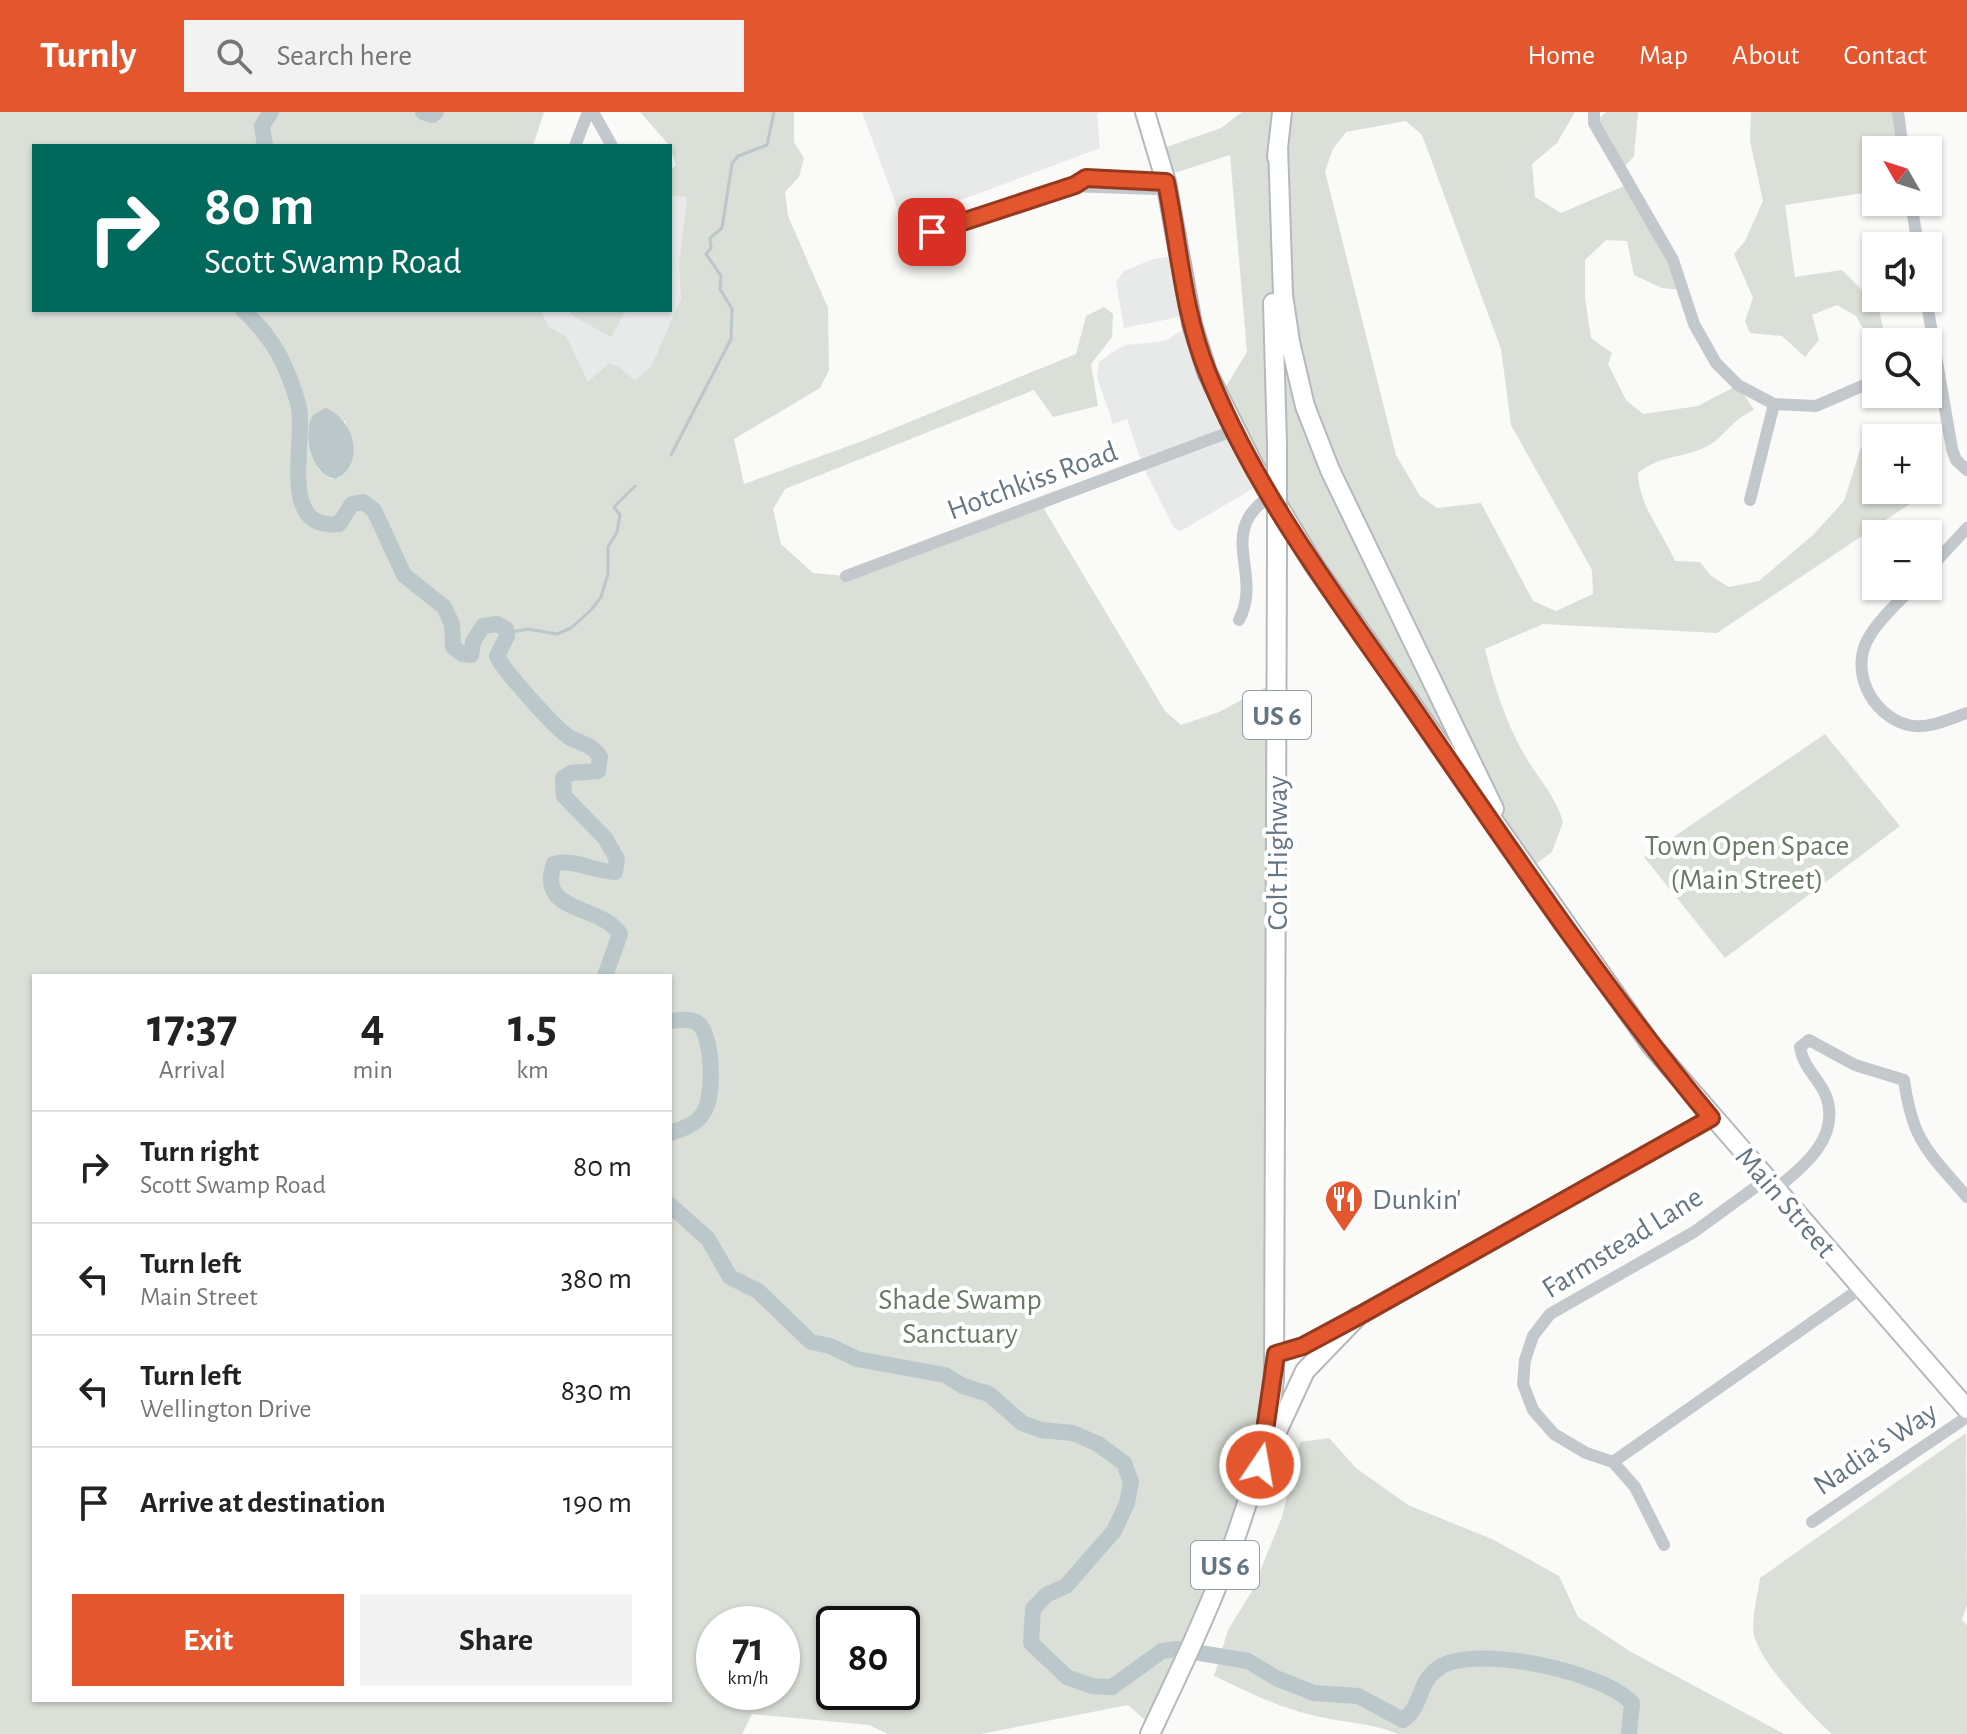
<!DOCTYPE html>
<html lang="en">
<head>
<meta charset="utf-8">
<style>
	:root { --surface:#fff; --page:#f2f2f2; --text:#222; --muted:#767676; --line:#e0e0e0; --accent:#e4572e }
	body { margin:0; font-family:"Alegreya Sans",sans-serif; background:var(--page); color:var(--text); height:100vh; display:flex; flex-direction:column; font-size:30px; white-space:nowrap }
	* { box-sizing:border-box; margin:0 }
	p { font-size:26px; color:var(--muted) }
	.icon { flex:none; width:44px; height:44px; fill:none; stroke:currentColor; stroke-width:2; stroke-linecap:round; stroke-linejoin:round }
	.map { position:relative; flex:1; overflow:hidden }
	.drawer { position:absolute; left:32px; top:862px; width:640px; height:728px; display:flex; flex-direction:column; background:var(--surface); border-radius:0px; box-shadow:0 2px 6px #0004 }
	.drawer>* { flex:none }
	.top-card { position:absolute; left:32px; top:32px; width:640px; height:168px; border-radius:0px; box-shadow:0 2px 6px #0004; background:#00695c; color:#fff; overflow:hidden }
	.needle { width:52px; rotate:309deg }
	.buttons { position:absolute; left:1862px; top:24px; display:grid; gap:16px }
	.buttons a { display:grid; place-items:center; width:80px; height:80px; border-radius:0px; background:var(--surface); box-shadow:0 2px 6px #0004; font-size:40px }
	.speed { position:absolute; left:696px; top:1494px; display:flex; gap:16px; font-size:40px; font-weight:700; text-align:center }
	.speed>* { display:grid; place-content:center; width:104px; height:104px; border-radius:50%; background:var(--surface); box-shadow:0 2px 6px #0004; line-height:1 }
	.speed small { font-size:20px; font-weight:400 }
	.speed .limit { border:4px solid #111; border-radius:12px; background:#fff; color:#111 }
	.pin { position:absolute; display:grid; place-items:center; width:68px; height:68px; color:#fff; margin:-34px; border-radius:16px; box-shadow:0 4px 12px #0006 }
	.me { position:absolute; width:88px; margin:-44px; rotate:12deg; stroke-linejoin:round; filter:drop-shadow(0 0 6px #0008) }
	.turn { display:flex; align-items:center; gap:28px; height:168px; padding:0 40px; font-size:36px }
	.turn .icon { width:104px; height:104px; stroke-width:2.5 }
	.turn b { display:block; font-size:56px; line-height:68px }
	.eta { display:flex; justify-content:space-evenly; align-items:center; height:136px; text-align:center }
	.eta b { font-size:48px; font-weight:700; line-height:56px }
	.primary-button { display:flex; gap:16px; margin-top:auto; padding:16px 40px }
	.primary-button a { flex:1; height:92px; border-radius:0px; background:var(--accent); color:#fff; font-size:32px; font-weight:700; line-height:92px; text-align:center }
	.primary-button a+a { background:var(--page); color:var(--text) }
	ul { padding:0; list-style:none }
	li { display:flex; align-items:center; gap:24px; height:112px; padding:0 40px; border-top:2px solid var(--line) }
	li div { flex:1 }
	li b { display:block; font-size:30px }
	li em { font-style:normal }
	header { display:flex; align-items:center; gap:48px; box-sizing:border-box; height:112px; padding:0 40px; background:var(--accent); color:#fff }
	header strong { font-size:38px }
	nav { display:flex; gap:44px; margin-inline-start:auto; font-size:28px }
	.search { width:560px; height:72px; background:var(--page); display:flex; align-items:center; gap:20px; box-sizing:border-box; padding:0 28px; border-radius:0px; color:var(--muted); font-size:30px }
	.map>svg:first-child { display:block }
	.built { fill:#e8e9e9 }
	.green { fill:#dadfd7; fill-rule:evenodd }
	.water { fill:#bbc7cb }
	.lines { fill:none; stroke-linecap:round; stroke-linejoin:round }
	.stream { stroke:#bbc7cb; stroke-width:3 }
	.river { stroke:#bbc7cb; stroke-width:16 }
	.major-casing { stroke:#b5babe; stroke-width:20 }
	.highway-casing { stroke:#b4b9bd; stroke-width:22 }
	.minor { stroke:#c3c8cc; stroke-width:12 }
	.major { stroke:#fff; stroke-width:16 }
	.highway { stroke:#fff; stroke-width:18 }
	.highway-bridge-casing { stroke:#b4b9bd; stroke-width:22; stroke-linecap:butt }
	.highway-bridge { stroke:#fff; stroke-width:18 }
	.route-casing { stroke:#94391e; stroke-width:20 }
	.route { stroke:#e4572e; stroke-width:14 }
	.labels { text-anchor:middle; stroke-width:8; stroke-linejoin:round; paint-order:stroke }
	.shield { fill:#fff; stroke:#939fa8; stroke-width:2 }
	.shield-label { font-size:28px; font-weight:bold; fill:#657683 }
	.street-label { font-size:30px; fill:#657683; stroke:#fff }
	.park-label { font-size:30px; fill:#687a64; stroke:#fff }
	.poi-label { font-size:30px; fill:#657683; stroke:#fff; text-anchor:start }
</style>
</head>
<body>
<header>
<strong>Turnly</strong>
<div class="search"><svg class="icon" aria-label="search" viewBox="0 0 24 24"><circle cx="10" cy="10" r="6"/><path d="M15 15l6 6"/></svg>Search here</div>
<nav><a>Home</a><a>Map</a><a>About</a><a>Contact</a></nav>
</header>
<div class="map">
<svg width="1967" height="1622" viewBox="0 0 1967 1622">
	<rect width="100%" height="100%" fill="#fafaf8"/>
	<path class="built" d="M862,0h238l-3,2 3,34 -125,47 -74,23z
		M674,81l13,4 -8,67 2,35 -22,53 -7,13 -17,17 -17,-16 -30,16 -21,-45 -19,-11 -7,-16h129v-115z
		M1180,143l10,60 -66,13 -8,-46 8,-11 29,-12z
		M1192,212l72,158 -83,49 -7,-3 -31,-61 -16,-48 -14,5 -16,-47 2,-15 12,-9 15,-8 39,-4z"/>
	<path class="green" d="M0,0h544l-11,34h-499v164h507l7,16 19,11 21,45 20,-18 10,2 17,15 17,-16 29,-66 -2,-35 8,-67 -17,-2v-25l6,-5 -6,-19 -30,-34h154v30l10,16 -5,19 -14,15 3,24 40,92 1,62 -9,18 -86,51 10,45 121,-44 211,-86 10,-38 18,-9 9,7 -1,23 -21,27 7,42 -45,11 -19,-27 -249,99 -12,20 8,35 32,29 33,3 195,-72 124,207 16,14 38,-13 58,-31 -11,752 -113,294 -25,-22 -147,29h-93l-19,-9 -117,-11 -10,20h-742zM345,308l8,33 -14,25 -8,1 -12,-9 -7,-15zM34,864h636v724h-636zM714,1512h68v68h-68zM834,1512h68v68h-68z
		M1242,0h333l-18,31 -25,21 3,33 26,16 68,-29 53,106 -20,-2 -28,-13 -7,-34 -21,-1 -21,20v38l6,40 21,15 -4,11 18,36 17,14 55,-8 40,-21 16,25c-19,8 -25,20 -40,32 -23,17 -50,10 -76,31 1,33 24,58 37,88l25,1 11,14 18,11 30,-6 54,-46 31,-34 17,-54 15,8v35l50,3 -209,140 -174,-9 -58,25c9,37 21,74 40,107 13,22 31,41 38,66l-11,30 -25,19 -185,-264 -123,-209 28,-46 -17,-197 -65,21 -7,-26 63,-22zM1406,9l16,14 79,214 10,76 81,145 1,24 -37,17 -23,-10 -52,-98 -44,5 -17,-12 -24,-41 -71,-284 8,-22 13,-17z
		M1606,0h32l-4,44 -13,15 -27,-48z
		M1751,0h147l5,38h-27v41l-91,14 10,72 47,-7 36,36 7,30 -13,8 -16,-28 -19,-11 -25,10 7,25 -14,17 -23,-21 -32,-3 -5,-12 8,-23 -19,-44 11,-13 18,-40 -13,-60z
		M572,198h54l-15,27 -41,-23z
		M1825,622l75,92 -175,132 -81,-101z
		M1966,1321l1,172 -5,15 5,5v109h-135c-21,-19 -72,-71 -78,-99 -3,-16 4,-40 6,-57z
		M1329,1326l27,30 52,37 86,35 65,36 19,41 53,35 153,82h-386c-29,-12 -56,-11 -86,-19 -35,-8 -66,-24 -98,-39l14,-46 24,-39 30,-74 18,-75z"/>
	<path class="water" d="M325,296c29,10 42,57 10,71 -24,-5 -32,-42 -23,-63z"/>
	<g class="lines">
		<path class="stream" d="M671,343l60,-116 1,-30 -12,-20 1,-13 -15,-22 5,-6 -1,-10 12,-10 10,-64 6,-8 29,-11 7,-33
			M506,521l22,-4 29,5 14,-6 20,-18 10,-13 7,-23v-27l9,-15 3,-17 -6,-8 21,-21"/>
		<path class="river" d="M423,0l9,3 4,-3
			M265,34l-3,-20 9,-14
			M243,198c31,29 43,53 55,93 10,35 -23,128 41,121l13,-20 11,-2 11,8 30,65 40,32 8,17 1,23 9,7 9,1 2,-13 10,-16 14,-2 9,5 1,7 -10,20c7,15 58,72 72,81 12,7 23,7 31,20l-2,14 -27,2 -8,5 1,18 41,42 12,21 -2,13c-21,0 -41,-14 -61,-8 -18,50 47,40 66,70l-15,42
			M670,909c9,-1 22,-4 30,4 13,16 15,74 2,90 -7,10 -21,14 -32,18
			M670,1093l38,34 22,38 28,14 53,51 19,4 27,13 88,16 18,11 26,8 33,29 19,7 32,3 25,11 26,19 7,19 -4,21 -13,28 -48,55 -20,9 -13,14 -2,34 36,34 25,9 20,1 50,-36 14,-2 72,12 28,17 38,15 44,3 45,24c21,-15 13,-37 37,-53 38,-23 164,5 192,36l-3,31"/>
		<g class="major-casing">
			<path id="major" d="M1276,1242l27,-8 54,-29 354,-199"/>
		</g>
		<g class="highway-casing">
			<path id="highway" d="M1145,0l21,70 26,142 15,48 46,92 61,101 337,480 316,364
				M1278,34l5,149 7,47 15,64 25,64 164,339
				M1277,45l5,-45
				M1273,191l4,141
				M1273,1328l32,-69 52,-54
				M1150,1622c54,-114 109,-228 124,-354l3,-833"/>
		</g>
		<path class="minor" d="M593,0l19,34
			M1594,0v11l79,137 21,64 22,39 22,22 36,19 42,2 60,-26
			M1898,0l5,38
			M575,34l13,-34
			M1084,67l82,3
			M1911,90l7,44
			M909,128l160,-54 86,3 11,-7
			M1926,186l26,151 4,11 11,10
			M1750,388l24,-96
			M1928,458l39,-42
			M846,464l389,-146
			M1914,474c-15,16 -34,32 -45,51 -20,33 2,78 39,88 19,5 41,-6 59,-12
			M1239,508c25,-47 -25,-89 33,-125
			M1777,1076c27,-22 64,-51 49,-92 -7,-18 -23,-28 -26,-49l9,-7 46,25 49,15c9,63 24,71 63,117
			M1613,1350l248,-174
			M1812,1410l155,-105
			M1664,1433l-29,-58 -22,-25 -27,-9 -32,-19 -21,-24 -10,-26 2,-24 8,-24 17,-22 144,-82 74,-54"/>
		<use href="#major" class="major"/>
		<use href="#highway" class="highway"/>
		<g class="highway-bridge-casing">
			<path id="highway-bridge" d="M1277,332v103"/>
		</g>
		<use href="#highway-bridge" class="highway-bridge"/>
	</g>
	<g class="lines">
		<g class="route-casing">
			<path id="route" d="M932,120l143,-47 11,-7 80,4c13,63 17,129 41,189 48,121 131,229 205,336 96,139 191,281 299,411l-354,199 -54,29 -27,8 -16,111"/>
		</g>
		<use href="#route" class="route"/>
	</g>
	<defs>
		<g id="restaurant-pin" transform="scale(2)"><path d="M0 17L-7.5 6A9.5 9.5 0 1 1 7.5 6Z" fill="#e4572e" stroke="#fff"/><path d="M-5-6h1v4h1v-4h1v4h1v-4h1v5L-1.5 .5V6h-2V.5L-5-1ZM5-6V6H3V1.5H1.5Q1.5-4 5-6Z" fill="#fff"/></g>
	</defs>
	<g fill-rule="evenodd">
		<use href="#restaurant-pin" x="1344" y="1087"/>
	</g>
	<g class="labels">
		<g class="shield">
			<rect x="1243" y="579" width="68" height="48" rx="6"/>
			<rect x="1191" y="1429" width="68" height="48" rx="6"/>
		</g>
		<g class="shield-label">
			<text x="1277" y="613">US 6</text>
			<text x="1225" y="1463">US 6</text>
		</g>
		<g class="street-label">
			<text transform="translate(1032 368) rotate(-20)" y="10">Hotchkiss Road</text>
			<text transform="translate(1277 741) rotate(-90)" y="10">Colt Highway</text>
			<text transform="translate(1786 1090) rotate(49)" y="10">Main Street</text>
			<text transform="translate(1622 1130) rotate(-32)" y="10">Farmstead Lane</text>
			<text transform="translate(1875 1336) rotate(-34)" y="10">Nadia's Way</text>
		</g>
		<g class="park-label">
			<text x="1747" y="743">Town Open Space<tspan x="1747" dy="34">(Main Street)</tspan></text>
			<text x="960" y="1197">Shade Swamp<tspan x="960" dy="34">Sanctuary</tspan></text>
		</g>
		<g class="poi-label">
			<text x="1372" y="1097">Dunkin'</text>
		</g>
	</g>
</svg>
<div class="buttons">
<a><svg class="needle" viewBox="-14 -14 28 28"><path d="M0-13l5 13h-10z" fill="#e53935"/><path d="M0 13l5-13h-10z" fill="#767676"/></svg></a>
<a><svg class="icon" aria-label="sound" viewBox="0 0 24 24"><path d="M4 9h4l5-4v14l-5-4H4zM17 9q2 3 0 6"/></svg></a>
<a><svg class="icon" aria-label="search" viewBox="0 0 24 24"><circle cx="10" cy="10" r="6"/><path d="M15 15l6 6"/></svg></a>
<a>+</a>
<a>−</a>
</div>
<div class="speed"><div>71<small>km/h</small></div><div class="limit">80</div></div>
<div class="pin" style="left:932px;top:120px;background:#d93025"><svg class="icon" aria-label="arrive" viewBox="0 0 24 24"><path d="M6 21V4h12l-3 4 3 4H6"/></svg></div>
<svg class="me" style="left:1260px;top:1353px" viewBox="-20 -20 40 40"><circle r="17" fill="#e4572e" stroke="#fff" stroke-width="3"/><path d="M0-11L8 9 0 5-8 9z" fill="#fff"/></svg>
<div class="top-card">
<div class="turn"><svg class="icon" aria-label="right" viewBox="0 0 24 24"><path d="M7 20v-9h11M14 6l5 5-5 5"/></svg><div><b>80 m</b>Scott Swamp Road</div></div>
</div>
<section class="drawer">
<div class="eta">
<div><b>17:37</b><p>Arrival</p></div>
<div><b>4</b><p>min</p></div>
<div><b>1.5</b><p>km</p></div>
</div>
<ul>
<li><svg class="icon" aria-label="right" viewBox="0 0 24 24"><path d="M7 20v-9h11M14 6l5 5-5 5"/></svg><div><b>Turn right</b><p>Scott Swamp Road</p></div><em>80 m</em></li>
<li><svg class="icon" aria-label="left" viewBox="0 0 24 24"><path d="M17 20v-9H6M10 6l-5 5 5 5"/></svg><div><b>Turn left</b><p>Main Street</p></div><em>380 m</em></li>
<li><svg class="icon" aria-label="left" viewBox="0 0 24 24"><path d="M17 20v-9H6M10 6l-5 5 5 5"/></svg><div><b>Turn left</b><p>Wellington Drive</p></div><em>830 m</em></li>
<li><svg class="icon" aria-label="arrive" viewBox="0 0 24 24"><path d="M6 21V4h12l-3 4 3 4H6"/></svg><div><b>Arrive at destination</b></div><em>190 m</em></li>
</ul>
<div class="primary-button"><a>Exit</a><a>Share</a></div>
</section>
</div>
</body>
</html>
